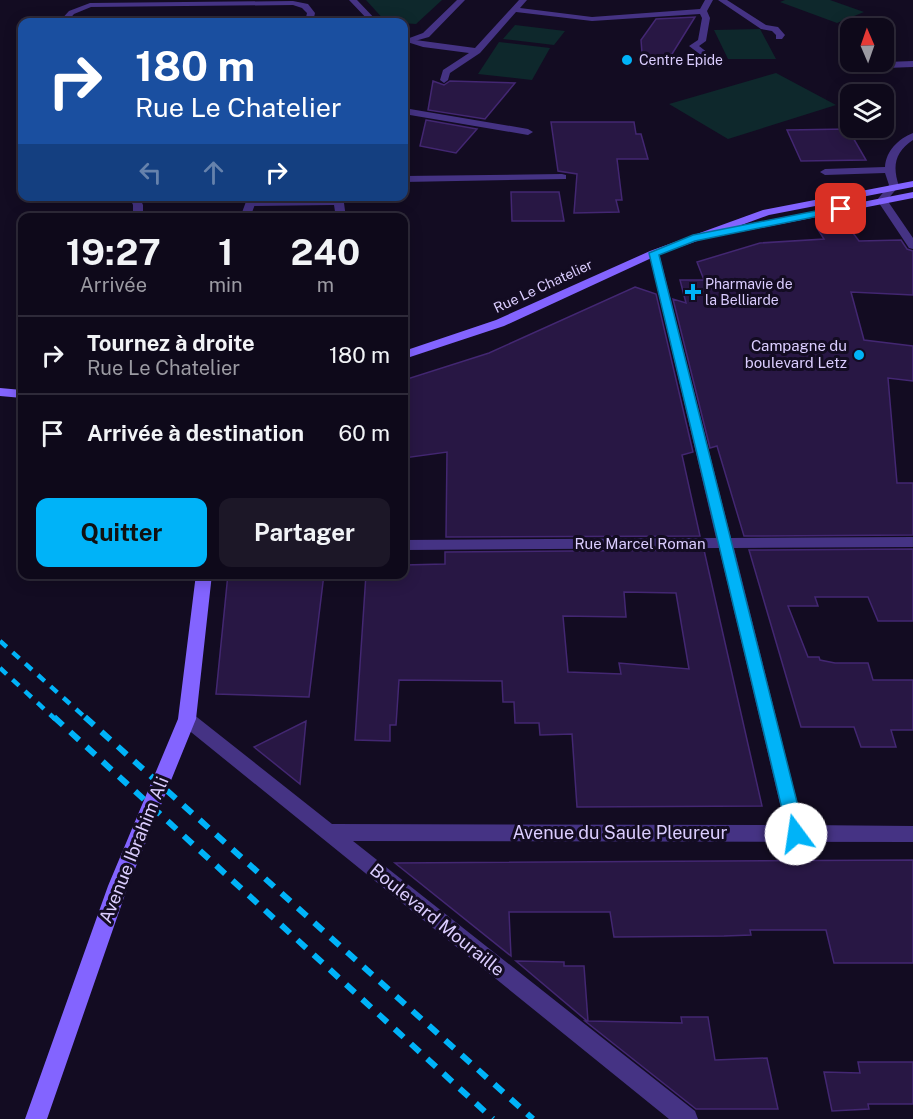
<!DOCTYPE html>
<html lang="fr">
<head>
<meta charset="utf-8">
<style>
	:root { --surface:#0e091a; --page:#1c1727; --text:#f1f3f6; --muted:#9b9aa2; --line:#2e2a39; --accent:#00b3f8 }
	body { margin:0; font-family:"Public Sans",sans-serif; background:var(--page); color:var(--text); height:100vh; display:flex; flex-direction:column; font-size:22px; white-space:nowrap }
	* { box-sizing:border-box; margin:0 }
	p { font-size:20px; color:var(--muted) }
	.icon { flex:none; width:33px; height:33px; fill:none; stroke:currentColor; stroke-width:2; stroke-linecap:round; stroke-linejoin:round }
	.map { position:relative; flex:1; overflow:hidden }
	.drawer { position:absolute; left:18px; top:213px; width:390px; height:366px; display:flex; flex-direction:column; background:var(--surface); border-radius:12px; box-shadow:0 3px 15px #0003,0 0 0 2px var(--line) }
	.drawer>* { flex:none }
	.guide { position:absolute; left:18px; top:18px; width:390px; height:183px; border-radius:12px; box-shadow:0 3px 15px #0003,0 0 0 2px var(--line); background:#1a4fa0; color:#fff; overflow:hidden }
	.needle { width:39px; rotate:358deg }
	.tools { position:absolute; left:840px; top:18px; display:grid; gap:12px }
	.tools a { display:grid; place-items:center; width:54px; height:54px; border-radius:12px; background:var(--surface); box-shadow:0 3px 15px #0003,0 0 0 2px var(--line); font-size:30px }
	.pin { position:absolute; display:grid; place-items:center; width:51px; height:51px; color:#fff; margin:-26px; border-radius:12px; box-shadow:0 3px 9px #0006 }
	.me { position:absolute; width:66px; margin:-33px; rotate:346deg; stroke-linejoin:round; filter:drop-shadow(0 0 4px #0008) }
	.turn { display:flex; align-items:center; gap:21px; height:126px; padding:0 18px; font-size:27px }
	.turn .icon { width:78px; height:78px; stroke-width:2.5 }
	.turn b { display:block; font-size:42px; line-height:51px }
	.lanes { display:flex; align-items:center; height:57px; padding:0 18px; background:#0003; justify-content:center; gap:30px; direction:ltr }
	.lanes .off { opacity:.35 }
	.eta { display:flex; justify-content:space-evenly; align-items:center; height:102px; text-align:center }
	.eta b { font-size:36px; font-weight:700; line-height:42px }
	.cta { display:flex; gap:12px; margin-top:auto; padding:12px 18px }
	.cta a { flex:1; height:69px; border-radius:12px; background:var(--accent); color:#111; font-size:24px; font-weight:700; line-height:69px; text-align:center }
	.cta a+a { background:var(--page); color:var(--text) }
	ul { padding:0; list-style:none }
	li { display:flex; align-items:center; gap:18px; height:78px; padding:0 18px; border-top:2px solid var(--line) }
	li div { flex:1 }
	li b { display:block; font-size:22px }
	li em { font-style:normal }
	.map>svg:first-child { display:block }
	.green { fill:#0e282c }
	.building { fill:#281744; stroke:#432772; stroke-width:1.5; fill-rule:evenodd }
	.lines { fill:none; stroke-linecap:round; stroke-linejoin:round }
	.lane { fill:#453384; fill-rule:evenodd }
	.street { fill:#453384; fill-rule:evenodd }
	.secondary { fill:#8364ff; fill-rule:evenodd }
	.rail-far1 { stroke:#00b3f8; stroke-width:4.5; stroke-dasharray:9 8; stroke-linecap:butt }
	.rail { stroke:#00b3f8; stroke-width:6; stroke-dasharray:12 10; stroke-linecap:butt }
	.route { fill:#00b3f8; stroke:#0074a1; stroke-width:1.5 }
	.poi-dot { fill:#00b3f8; stroke:#130c22; stroke-width:2 }
	.labels { text-anchor:middle; stroke-width:6; stroke-linejoin:round; paint-order:stroke }
	.far-poi-label { font-size:14px; fill:#dbcdff; stroke:#130c22; text-anchor:start }
	.far-street-label { font-size:14px; fill:#dbcdff; stroke:#130c22 }
	.poi-label { font-size:15px; fill:#dbcdff; stroke:#130c22; text-anchor:end }
	.street-label { font-size:15px; fill:#dbcdff; stroke:#130c22 }
	.near-street-label { font-size:18px; fill:#dbcdff; stroke:#130c22 }
</style>
</head>
<body>
<div class="map">
<svg width="913" height="1119" viewBox="0 0 913 1119">
	<rect width="100%" height="100%" fill="#130c22"/>
	<path class="green" d="M366,0h76l-26,24 -30,-2z
		M785,0h45l34,12 -27,11 -57,-21z
		M515,25l50,6 -11,14 -51,-6z
		M760,29l16,30h-48l-14,-29z
		M499,42l51,6 -18,32 -54,-6z
		M776,73l60,32 -108,34 -59,-35z"/>
	<path class="building" d="M695,17l-31,50 -21,-1 -2,-26 15,-21z
		M433,81l11,4 6,-4 65,2 -30,36 -57,-9z
		M426,120l51,9 -21,24 -36,-7z
		M551,122h83l2,12h5l7,25h-31l5,41h-6l3,12 -45,1 3,-39 -19,-3z
		M848,129l18,31 -65,1 -14,-31z
		M511,192h48l5,29h-52z
		M844,221l15,20 42,-1 6,9 6,2v44l-62,-3 13,48 49,6v35l-25,-3 9,105h16v52l-169,1 -27,-90 -7,2 -37,-149 13,4 -6,-23h24l-7,-18 63,-19 64,-4 -7,-11z
		M635,287l21,7 37,158 -11,3 18,81 -254,1 1,-85 -43,6v-78l85,-27z
		M913,549v72h-35l-10,-24h-53l3,9h-30l20,51h11l1,3 15,3h33l5,17h40v50h-22l5,17h-35l-7,-20h-53l-52,-177z
		M704,550l58,256 -185,1 -5,-73 -32,1 -1,-12h-24l-1,-21h-11l-1,-21 -103,-1 -3,45h-6v16l-35,-1 11,-166h38v-9l41,-1v-12zM624,592l52,1 13,76 -70,-6 2,11 -53,-2 -5,-56 63,1z
		M228,574h96l-15,123 -93,-3z
		M306,721l-6,63 -46,-37z
		M913,860v103h-79l-8,-33h-76l1,5 -27,1 -110,1 -4,-25h-101l2,44 -116,-93z
		M516,961l48,1v4h20l4,55 94,2 -1,-6h27l7,43 52,-2 11,51h-82l-111,-88h2z
		M858,1062h55v42h-45l1,5 -37,2 -8,-39 36,1z"/>
	<g class="lines">
		<path class="lane" d="M519,0h8l-7,8 72,9 108,-8 5,-9h8l-6,11 3,7 -4,23 -7,5 9,7 -7,2 -12,-9 9,-6 4,-22 -2,-4 -108,7 -76,-9 -36,41 -30,20 -2,7 -4,3 -4,-3 3,-10 26,-17 -46,-6 -19,-6 4,-2 67,9z
			M718,0h9l39,25 12,2 7,8 -3,4h-6v-4l-4,-4 -11,-2z
			M293,1l15,3 7,9 -2,9h-8l2,-9 -5,-5 -9,-3 -202,2 -17,7 -7,8h-8l10,-11 21,-8z
			M913,61v6l-54,2 -4,-3 4,-3z
			M404,108l124,21 5,3 -5,3 -124,-21z
			M913,133v7c-18,12 -21,26 -14,46l-1,2h-8l-5,-15 -60,2 -5,-3 5,-3 60,-2c1,-16 13,-28 28,-34z
			M562,174l4,1v4l-162,3v-6z
			M129,196h10l4,9v13h-10v-13z
			M341,196h13l-10,7 2,15h-10l-2,-13 -83,1 -5,-3 5,-3 86,-1z"/>
		<path class="street" d="M349,0h8l21,22h-8z
			M457,0h8l-36,37 -25,7v-4l19,-7z
			M894,183l5,3 -12,14 26,38v11l-4,-1 -32,-48 13,-16z
			M248,196h10l-8,22h-10z
			M654,250l5,3 72,285 182,-1v10l-179,1 69,277 110,1v16l-560,-1 342,270 3,8h-29l-488,-395 -3,-5 3,-5 6,-2 6,2 139,110 453,1 -66,-277 -315,2v-10l312,-2 -67,-285z"/>
		<path class="secondary" d="M913,181v6l-144,28 -33,12 177,-35v6l-173,34 -4,-1v-4l-78,28 -154,71 -100,33v-8l92,-31 154,-69 113,-41z
			M0,388l22,2v8l-22,-2z
			M196,574h16l-16,145 -68,167 -81,233h-22l83,-233 70,-167z"/>
		<path class="rail-far1" d="M0,641l87,78
			M0,668l55,51"/>
		<path class="rail" d="M54,717l439,402
			M85,717l448,402"/>
	</g>
	<path class="route" d="M841,206l3,1v4l-149,30 -36,14 146,579 -3,6 -6,2 -5,-2 -3,-6 -139,-581 44,-18z"/>
	<g class="poi-dot">
		<circle cx="627" cy="60" r="6"/>
		<path d="M690 283h6v6h6v6h-6v6h-6v-6h-6v-6h6z"/>
		<circle cx="859" cy="355" r="6"/>
	</g>
	<g class="labels">
		<g class="far-poi-label">
			<text x="639" y="65">Centre Epide</text>
			<text x="705" y="289">Pharmavie de<tspan x="705" dy="16">la Belliarde</tspan></text>
		</g>
		<g class="far-street-label">
			<text transform="translate(543 286) rotate(-25)" y="5">Rue Le Chatelier</text>
		</g>
		<g class="poi-label">
			<text x="847" y="351">Campagne du<tspan x="847" dy="17">boulevard Letz</tspan></text>
		</g>
		<g class="street-label">
			<text x="640" y="549">Rue Marcel Roman</text>
		</g>
		<g class="near-street-label">
			<text x="620" y="839">Avenue du Saule Pleureur</text>
			<text transform="translate(134 850) rotate(-68)" y="6">Avenue Ibrahim Ali</text>
			<text transform="translate(437 920) rotate(39)" y="6">Boulevard Mouraille</text>
		</g>
	</g>
</svg>
<div class="tools">
<a><svg class="needle" viewBox="-14 -14 28 28"><path d="M0-13l5 13h-10z" fill="#e53935"/><path d="M0 13l5-13h-10z" fill="#9b9aa2"/></svg></a>
<a><svg class="icon" aria-label="layers" viewBox="0 0 24 24"><path d="M12 4l9 5-9 5-9-5zM3 14l9 5 9-5"/></svg></a>
</div>
<div class="pin" style="left:841px;top:209px;background:#d93025"><svg class="icon" aria-label="arrive" viewBox="0 0 24 24"><path d="M6 21V4h12l-3 4 3 4H6"/></svg></div>
<svg class="me" style="left:796px;top:834px" viewBox="-20 -20 40 40"><circle r="19" fill="#fff"/><path d="M0-13L10 11 0 6-10 11z" fill="#00b3f8"/></svg>
<div class="guide">
<div class="turn"><svg class="icon" aria-label="right" viewBox="0 0 24 24"><path d="M7 20v-9h11M14 6l5 5-5 5"/></svg><div><b>180 m</b>Rue Le Chatelier</div></div>
<div class="lanes"><svg class="icon off" aria-label="left" viewBox="0 0 24 24"><path d="M17 20v-9H6M10 6l-5 5 5 5"/></svg><svg class="icon off" aria-label="ahead" viewBox="0 0 24 24"><path d="M12 20V5M6 11l6-6 6 6"/></svg><svg class="icon" aria-label="right" viewBox="0 0 24 24"><path d="M7 20v-9h11M14 6l5 5-5 5"/></svg></div>
</div>
<section class="drawer">
<div class="eta">
<div><b>19:27</b><p>Arrivée</p></div>
<div><b>1</b><p>min</p></div>
<div><b>240</b><p>m</p></div>
</div>
<ul>
<li><svg class="icon" aria-label="right" viewBox="0 0 24 24"><path d="M7 20v-9h11M14 6l5 5-5 5"/></svg><div><b>Tournez à droite</b><p>Rue Le Chatelier</p></div><em>180 m</em></li>
<li><svg class="icon" aria-label="arrive" viewBox="0 0 24 24"><path d="M6 21V4h12l-3 4 3 4H6"/></svg><div><b>Arrivée à destination</b></div><em>60 m</em></li>
</ul>
<div class="cta"><a>Quitter</a><a>Partager</a></div>
</section>
</div>
</body>
</html>
